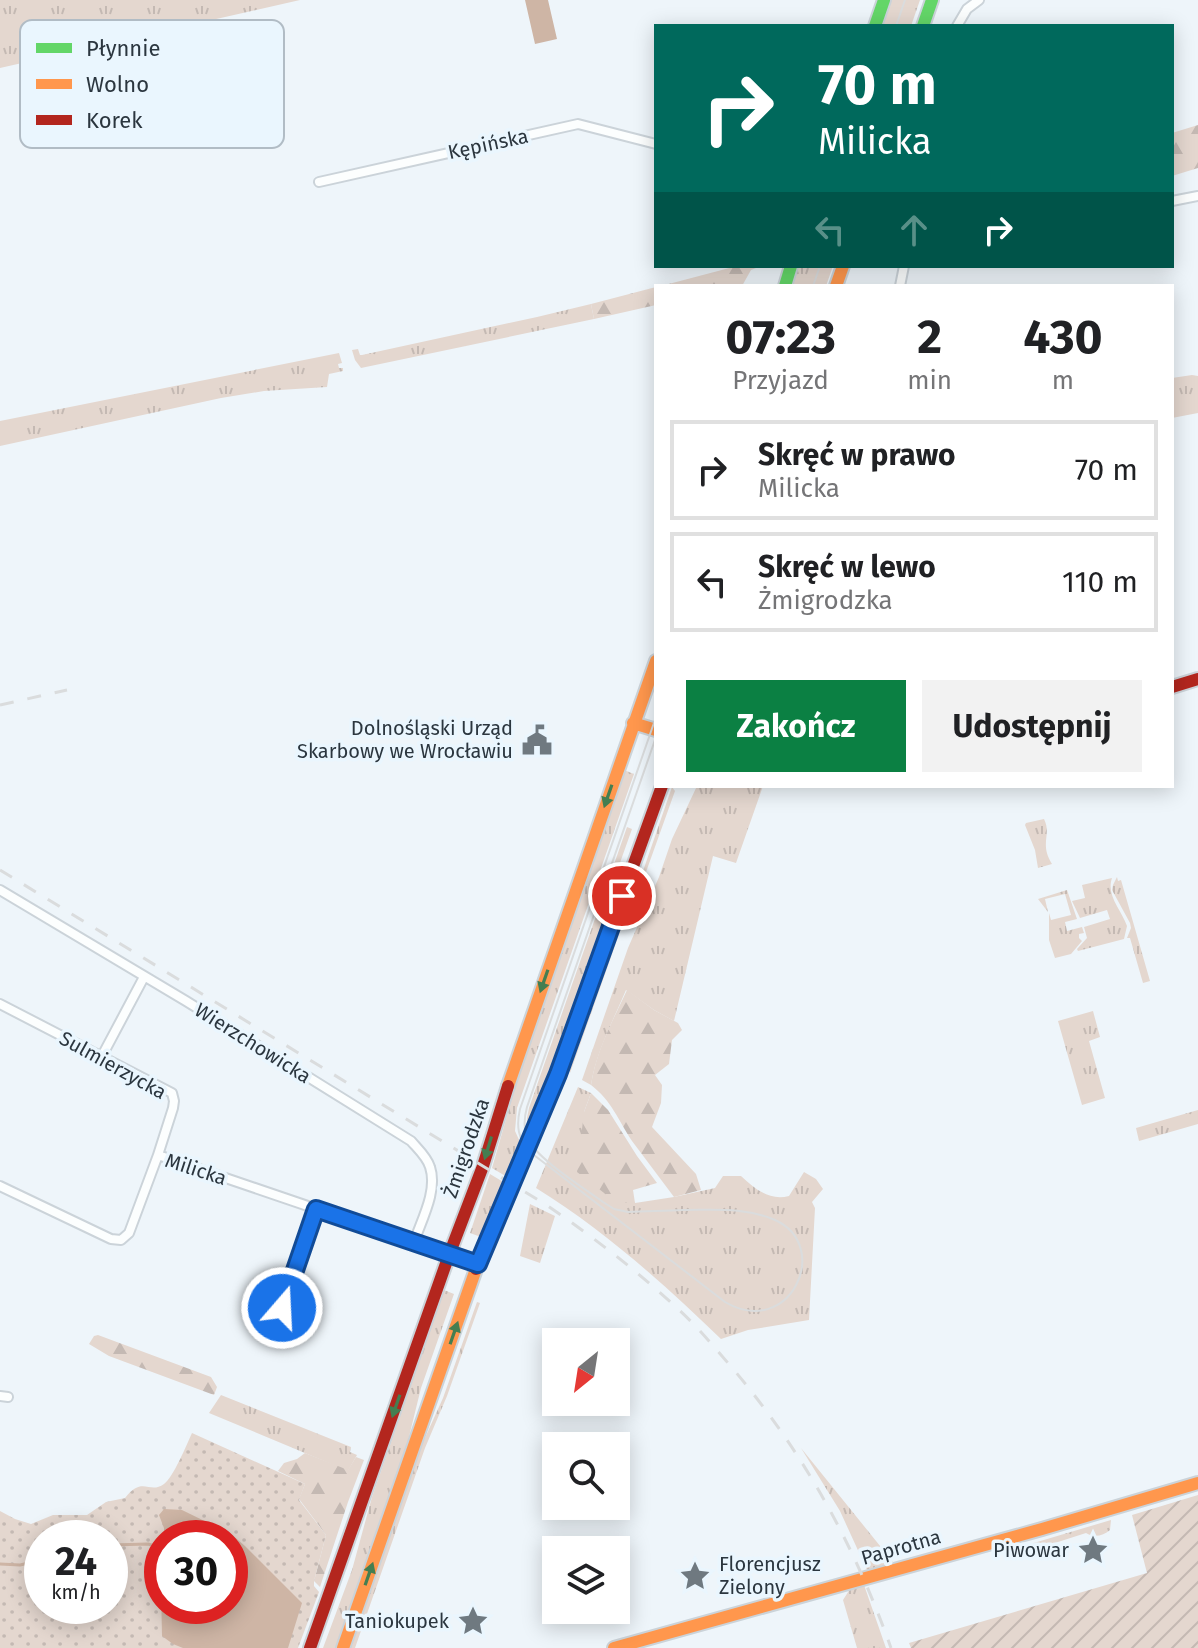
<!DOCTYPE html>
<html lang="pl">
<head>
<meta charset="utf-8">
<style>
	:root { --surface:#fff; --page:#f2f2f2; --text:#202124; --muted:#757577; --line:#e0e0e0; --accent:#0b8043 }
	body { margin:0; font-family:"Fira Sans",sans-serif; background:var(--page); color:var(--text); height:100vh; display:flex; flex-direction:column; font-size:30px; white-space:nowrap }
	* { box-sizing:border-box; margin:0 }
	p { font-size:26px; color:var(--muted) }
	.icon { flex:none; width:44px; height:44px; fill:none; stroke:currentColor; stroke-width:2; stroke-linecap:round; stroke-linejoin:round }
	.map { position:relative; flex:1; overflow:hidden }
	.details { position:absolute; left:654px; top:284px; width:520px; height:504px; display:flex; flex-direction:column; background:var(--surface); border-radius:0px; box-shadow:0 4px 20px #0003 }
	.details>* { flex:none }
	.top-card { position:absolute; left:654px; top:24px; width:520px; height:244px; border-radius:0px; box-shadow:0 4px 20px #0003; background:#00695c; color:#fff; overflow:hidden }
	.needle { width:52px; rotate:210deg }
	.tools { position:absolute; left:542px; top:1328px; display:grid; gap:16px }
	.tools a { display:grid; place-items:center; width:88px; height:88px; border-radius:0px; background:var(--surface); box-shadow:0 4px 20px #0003; font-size:40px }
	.speed { position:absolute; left:24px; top:1520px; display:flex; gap:16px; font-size:40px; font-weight:700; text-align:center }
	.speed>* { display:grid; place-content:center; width:104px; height:104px; border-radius:50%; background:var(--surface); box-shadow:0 4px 20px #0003; line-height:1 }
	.speed small { font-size:20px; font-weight:400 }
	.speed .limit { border:12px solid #d22; background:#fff; color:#111 }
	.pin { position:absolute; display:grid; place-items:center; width:68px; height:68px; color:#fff; margin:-34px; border:4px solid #fff; border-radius:50%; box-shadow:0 2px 8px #0007 }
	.me { position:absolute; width:88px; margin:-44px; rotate:19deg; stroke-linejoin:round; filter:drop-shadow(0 0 6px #0008) }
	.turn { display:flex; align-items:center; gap:28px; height:168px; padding:0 32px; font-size:36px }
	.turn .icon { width:104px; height:104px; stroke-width:2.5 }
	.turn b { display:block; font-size:56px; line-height:68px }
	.lanes { display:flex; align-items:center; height:76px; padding:0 32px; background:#0003; justify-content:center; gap:40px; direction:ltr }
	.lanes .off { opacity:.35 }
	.eta { display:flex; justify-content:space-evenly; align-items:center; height:136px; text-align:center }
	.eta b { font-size:48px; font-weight:700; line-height:56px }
	.cta { display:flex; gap:16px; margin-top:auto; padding:16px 32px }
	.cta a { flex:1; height:92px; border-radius:0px; background:var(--accent); color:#fff; font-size:32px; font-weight:700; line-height:92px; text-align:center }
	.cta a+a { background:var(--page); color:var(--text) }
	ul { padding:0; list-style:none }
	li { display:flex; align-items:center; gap:24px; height:100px; margin:0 16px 12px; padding:0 16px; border:4px solid var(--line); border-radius:0px }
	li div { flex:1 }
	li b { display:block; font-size:30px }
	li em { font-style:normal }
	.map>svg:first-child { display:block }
	.grass { fill:url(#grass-tufts) }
	.forest { fill:url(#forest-firs) }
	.park { fill:url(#park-dots); fill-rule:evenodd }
	.garden { fill:url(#garden-furrows) }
	.water { fill:#ceb5a5 }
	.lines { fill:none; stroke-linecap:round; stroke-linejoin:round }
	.stream { stroke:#ceb5a5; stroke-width:3 }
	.street-casing { stroke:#cbd3d9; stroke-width:12 }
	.fast-casing { stroke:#cbd3d9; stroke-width:16 }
	.slow-casing { stroke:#cbd3d9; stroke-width:16 }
	.jam-casing { stroke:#cbd3d9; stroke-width:16 }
	.street { stroke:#fcfefe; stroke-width:8 }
	.fast { stroke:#63d668; stroke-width:12 }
	.slow { stroke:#ff974d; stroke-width:12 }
	.jam { stroke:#b3261e; stroke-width:12 }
	.tram { stroke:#dadcdd; stroke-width:2 }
	.rail { stroke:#dadcdd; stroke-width:3; stroke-dasharray:14 14; stroke-linecap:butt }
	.oneway { fill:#447e51 }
	.route-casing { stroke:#114b97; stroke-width:20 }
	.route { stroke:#1a73e8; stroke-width:14 }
	.labels { text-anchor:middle; stroke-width:7; stroke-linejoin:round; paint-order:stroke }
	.street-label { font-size:20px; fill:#2b363f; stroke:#eaf6fe }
	.poi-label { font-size:20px; fill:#2b363f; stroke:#eaf6fe; text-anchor:end }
	.key { fill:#eaf6fe; stroke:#b1bcc5; stroke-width:2 }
	.key-label { font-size:22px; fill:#2b363f }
</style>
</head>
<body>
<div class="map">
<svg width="1198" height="1648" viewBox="0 0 1198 1648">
	<defs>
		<pattern id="grass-tufts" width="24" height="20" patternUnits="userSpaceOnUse" patternTransform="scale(2)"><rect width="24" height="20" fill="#e4d7cf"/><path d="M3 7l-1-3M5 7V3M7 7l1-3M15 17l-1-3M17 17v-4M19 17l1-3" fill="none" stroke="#c4b9b3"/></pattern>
		<pattern id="forest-firs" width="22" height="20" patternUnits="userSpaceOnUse" patternTransform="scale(2)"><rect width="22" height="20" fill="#e4d7cf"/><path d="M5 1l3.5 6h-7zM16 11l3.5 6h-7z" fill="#c4b9b3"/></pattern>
		<pattern id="park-dots" width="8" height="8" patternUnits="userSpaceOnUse" patternTransform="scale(2)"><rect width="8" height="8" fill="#e4d7cf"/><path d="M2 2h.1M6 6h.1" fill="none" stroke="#c4b9b3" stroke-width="1.8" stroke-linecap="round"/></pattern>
		<pattern id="garden-furrows" width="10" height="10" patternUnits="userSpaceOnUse" patternTransform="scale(2)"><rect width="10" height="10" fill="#e4d7cf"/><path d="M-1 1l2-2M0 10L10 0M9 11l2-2" fill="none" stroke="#c4b9b3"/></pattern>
	</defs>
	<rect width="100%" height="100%" fill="#eef5fa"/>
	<path class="grass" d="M0,0h300l-300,68z
		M891,0h29l-9,26h-29z
		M799,266h34l-7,20h-34z
		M591,304l3,15 -233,49 -6,-8 -3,-10 6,-1 2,6h2l175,-38z
		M339,353l3,10 -4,1 1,4h4v3l-14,3 -2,13 -63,4 -43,7 -221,48v-25z
		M1192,375l6,1v37l-26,5v-40z
		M624,770l10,4 -117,334 -2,23 6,13 -14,33 -15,-9 29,-101z
		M697,786h66l-27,77 -23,-7 -39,165 -20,-11 -28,-20c-13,31 -30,62 -35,95l-9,-5 46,-132 31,-71 13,-38z
		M672,787l3,4 -29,81 -24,54 -52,147 -2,-6 46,-131 28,-62z
		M1044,819c8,16 -5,24 8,45l-14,4 -3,-18 -10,-25 1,-2z
		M627,827l5,2 -16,45 -18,69 -40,114 -31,73v-12l2,-10z
		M1117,877l1,4 3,-1 29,101 -7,2 -13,-45h-3l4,-10 -1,-5 -18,-33 1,-5z
		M1112,878c-6,18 9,31 15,48l-3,13 -46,12 -1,-2 10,-11 -3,-11 26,-8 -3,-9 -27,8 -8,-17 13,-3 -3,-13z
		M1067,890l10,29 -12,3 2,9 15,-4 2,6 -5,1v4l3,3 -11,13 -16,4 -6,-18v-27l2,7 20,-5 -6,-21 -20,5 3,13 -10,-13z
		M1093,1011l7,26 -11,4 16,57 -23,7 -24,-84z
		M578,1087l13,6 -7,19 51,91 39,-6 41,-9 8,-12h18c14,13 28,25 48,20l15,-24 12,7 7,10 -11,13 3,6 -6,112 -61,10 -27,9c-57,-55 -117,-109 -185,-151z
		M1198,1110v14l-59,17 -3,-13z
		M490,1174l15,9 -24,54 -11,-4z
		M530,1204l25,12 -15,47 -20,-7z
		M444,1290l10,4 -33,94 -15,61 -69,199h-14l29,-78 20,-73z
		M477,1302l3,1 -33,93 -22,52 -70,200h-4l68,-197 24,-53z
		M221,1395l130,52 -1,5 7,3 -9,16 -139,-58z
		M801,1448l92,114 -26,8 -27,-59z
		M1111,1520l-1,10c-7,6 -16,8 -24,3l-53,17 -6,-5z
		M864,1585l22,63h-29l-14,-48 7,-11z"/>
	<path class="forest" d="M1198,125v43l-26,8v-43z
		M737,266h24l-10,4 -9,16h-81z
		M656,287v18l-62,14 -3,-15z
		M627,990l27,20 24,13 4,7 -10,10 -3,24 -14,11 7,10 -1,18 -9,24 44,47 5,16 -27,7c-14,-19 -28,-37 -42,-56 -13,-20 -21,-41 -41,-56 5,-34 22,-65 36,-95z
		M591,1093l17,17 29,46 20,27 -24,7 2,13h-18l-40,-31 7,-60z
		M98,1335l113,42 6,10 -3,8 -105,-39 -20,-12 5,-8z
		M305,1453l43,17 8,-13 8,3 -16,42 -28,85 -6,-6 12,-46 -27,-36 6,-15 -27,-13 6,-8 13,-4z"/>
	<path class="park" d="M192,1433l113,51 -6,16 27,35 -12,46v5l5,6 -21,56h-298v-137l15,8 16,5 22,-9h34l19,-13 19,-4c18,-23 24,-3 39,-14 9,-6 23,-40 28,-51zM42,1538h68v68h-68zM162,1538h68v68h-68z"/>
	<path class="garden" d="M1198,1495v153h-287l-2,-5 238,-70 -15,-58z"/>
	<path class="water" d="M525,0h23l9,39 -22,5z
		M164,1509l18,1 49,24 14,12 57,57 -14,45h-105l-10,-4 -11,-8 -1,-48 1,-3v21h68v-68h-66v-10l-5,-13z"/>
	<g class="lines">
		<path class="stream" d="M110,1545l38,-1 14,4
			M0,1564l20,1 22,-5"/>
		<g class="street-casing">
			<path id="street" d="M957,26l10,-17 12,-9
				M319,182l259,-58 78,20
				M1172,201l26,-5
				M900,286l4,-20
				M0,890l186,111 225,140c7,8 16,16 19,26 8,24 -9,54 -16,75
				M0,1004l172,89 2,8 -1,7 -15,47
				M102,1056l42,-79
				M0,1186l111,53 10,1 8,-7 29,-78 320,109
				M282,1308l34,-99
				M0,1396l8,1"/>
		</g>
		<g class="fast-casing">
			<path id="fast" d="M875,26l9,-26
				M923,26l9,-26
				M785,286l6,-20"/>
		</g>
		<g class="slow-casing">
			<path id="slow" d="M836,286l7,-20
				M633,723l23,7
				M508,1086l148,-425
				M343,1648l133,-379
				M614,1648l428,-119 156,-46"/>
		</g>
		<g class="jam-casing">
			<path id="jam" d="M1172,687l26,-8
				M476,1269l82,-195 104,-288
				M310,1648l139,-393 34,-89 25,-80"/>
		</g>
		<use href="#street" class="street"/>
		<use href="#fast" class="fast"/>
		<use href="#slow" class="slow"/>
		<use href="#jam" class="jam"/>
		<path class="tram" d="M896,26l9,-26
			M813,286l7,-20
			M656,717l-136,392c-4,17 -2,30 10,43l195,150c65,38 108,-56 50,-82 -29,-13 -60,-10 -92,-10 -18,1 -37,1 -55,2l-14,-3 -11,-7c-19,-14 -67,-44 -75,-63 -5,-10 -4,-21 -1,-32l129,-370"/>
		<path class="rail" d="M0,705l67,-15
			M0,870l548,336c45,31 88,64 128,101 21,19 39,41 58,63 71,85 120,174 157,278"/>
	</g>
	<defs><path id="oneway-solid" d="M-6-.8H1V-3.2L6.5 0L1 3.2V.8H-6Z" transform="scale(2)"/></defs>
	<g class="oneway">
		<use href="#oneway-solid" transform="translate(608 796) rotate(109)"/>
		<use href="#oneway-solid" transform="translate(544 981) rotate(109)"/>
		<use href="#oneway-solid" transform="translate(488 1148) rotate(107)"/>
		<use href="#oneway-solid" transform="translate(454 1333) rotate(-71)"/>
		<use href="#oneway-solid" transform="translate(396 1406) rotate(109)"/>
		<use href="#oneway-solid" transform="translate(369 1574) rotate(-71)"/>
	</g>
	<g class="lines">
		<g class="route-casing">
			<path id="route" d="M282,1308l34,-99 162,55 80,-190 64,-178"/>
		</g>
		<use href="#route" class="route"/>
	</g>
	<defs>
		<g id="civic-bare" transform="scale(2.4)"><path d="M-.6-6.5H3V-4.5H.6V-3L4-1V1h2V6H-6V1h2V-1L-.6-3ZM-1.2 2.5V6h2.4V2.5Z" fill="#6f7980" stroke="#eaf6fe" stroke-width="2.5" paint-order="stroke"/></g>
		<g id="sight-bare" transform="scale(2.4)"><path d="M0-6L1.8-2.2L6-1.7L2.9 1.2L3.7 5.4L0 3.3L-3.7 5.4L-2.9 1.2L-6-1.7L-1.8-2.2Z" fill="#6f7980" stroke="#eaf6fe" stroke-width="2.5" paint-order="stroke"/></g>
	</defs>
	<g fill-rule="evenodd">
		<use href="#civic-bare" x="537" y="740"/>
		<use href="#sight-bare" x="1093" y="1550"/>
		<use href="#sight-bare" x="695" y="1576"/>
		<use href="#sight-bare" x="473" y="1621"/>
	</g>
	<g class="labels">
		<g class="street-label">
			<text transform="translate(488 144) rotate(-12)" y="7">Kępińska</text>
			<text transform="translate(253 1043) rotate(32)" y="7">Wierzchowicka</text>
			<text transform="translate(113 1065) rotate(29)" y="7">Sulmierzycka</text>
			<text transform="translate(466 1148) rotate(-71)" y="7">Żmigrodzka</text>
			<text transform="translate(196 1169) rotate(18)" y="7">Milicka</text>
			<text transform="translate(901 1547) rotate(-16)" y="7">Paprotna</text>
		</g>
		<g class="poi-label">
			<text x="513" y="735">Dolnośląski Urząd<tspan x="513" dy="23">Skarbowy we Wrocławiu</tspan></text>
			<text x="1069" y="1557">Piwowar</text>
			<text x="719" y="1571" text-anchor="start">Florencjusz<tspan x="719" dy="23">Zielony</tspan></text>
			<text x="449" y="1628">Taniokupek</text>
		</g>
	</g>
	<rect x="20" y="20" width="264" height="128" rx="12" class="key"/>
	<rect x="36" y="43" width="36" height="10" fill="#63d668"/>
	<rect x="36" y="79" width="36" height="10" fill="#ff974d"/>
	<rect x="36" y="115" width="36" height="10" fill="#b3261e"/>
	<g class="key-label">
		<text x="86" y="56">Płynnie</text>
		<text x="86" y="92">Wolno</text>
		<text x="86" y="128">Korek</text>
	</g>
</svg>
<div class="tools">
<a><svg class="needle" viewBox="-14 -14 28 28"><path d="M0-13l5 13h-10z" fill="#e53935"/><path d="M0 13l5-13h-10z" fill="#757577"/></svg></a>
<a><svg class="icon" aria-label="search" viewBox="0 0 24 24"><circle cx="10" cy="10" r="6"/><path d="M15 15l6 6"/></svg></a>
<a><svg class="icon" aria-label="layers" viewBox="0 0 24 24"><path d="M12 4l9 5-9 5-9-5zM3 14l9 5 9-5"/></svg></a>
</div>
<div class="speed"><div>24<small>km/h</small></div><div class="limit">30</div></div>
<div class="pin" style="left:622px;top:896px;background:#d93025"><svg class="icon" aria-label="arrive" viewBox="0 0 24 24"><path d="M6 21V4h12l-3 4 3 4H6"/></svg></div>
<svg class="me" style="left:282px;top:1308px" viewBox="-20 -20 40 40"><circle r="17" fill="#1a73e8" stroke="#fff" stroke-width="3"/><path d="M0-11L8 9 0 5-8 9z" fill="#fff"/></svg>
<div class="top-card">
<div class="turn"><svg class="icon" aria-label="right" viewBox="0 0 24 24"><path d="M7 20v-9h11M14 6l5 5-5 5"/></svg><div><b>70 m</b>Milicka</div></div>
<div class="lanes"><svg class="icon off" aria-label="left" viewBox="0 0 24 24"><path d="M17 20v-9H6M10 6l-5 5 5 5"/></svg><svg class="icon off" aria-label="ahead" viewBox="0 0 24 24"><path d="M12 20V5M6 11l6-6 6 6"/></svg><svg class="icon" aria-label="right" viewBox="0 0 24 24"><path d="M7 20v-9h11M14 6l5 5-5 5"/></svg></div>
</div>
<section class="details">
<div class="eta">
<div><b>07:23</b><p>Przyjazd</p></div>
<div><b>2</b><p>min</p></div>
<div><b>430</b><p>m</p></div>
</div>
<ul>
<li><svg class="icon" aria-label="right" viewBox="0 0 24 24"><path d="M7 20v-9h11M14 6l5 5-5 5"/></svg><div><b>Skręć w prawo</b><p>Milicka</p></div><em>70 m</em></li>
<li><svg class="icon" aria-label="left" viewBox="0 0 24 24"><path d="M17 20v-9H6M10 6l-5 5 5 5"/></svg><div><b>Skręć w lewo</b><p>Żmigrodzka</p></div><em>110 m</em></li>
</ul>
<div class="cta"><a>Zakończ</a><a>Udostępnij</a></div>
</section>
</div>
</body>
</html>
